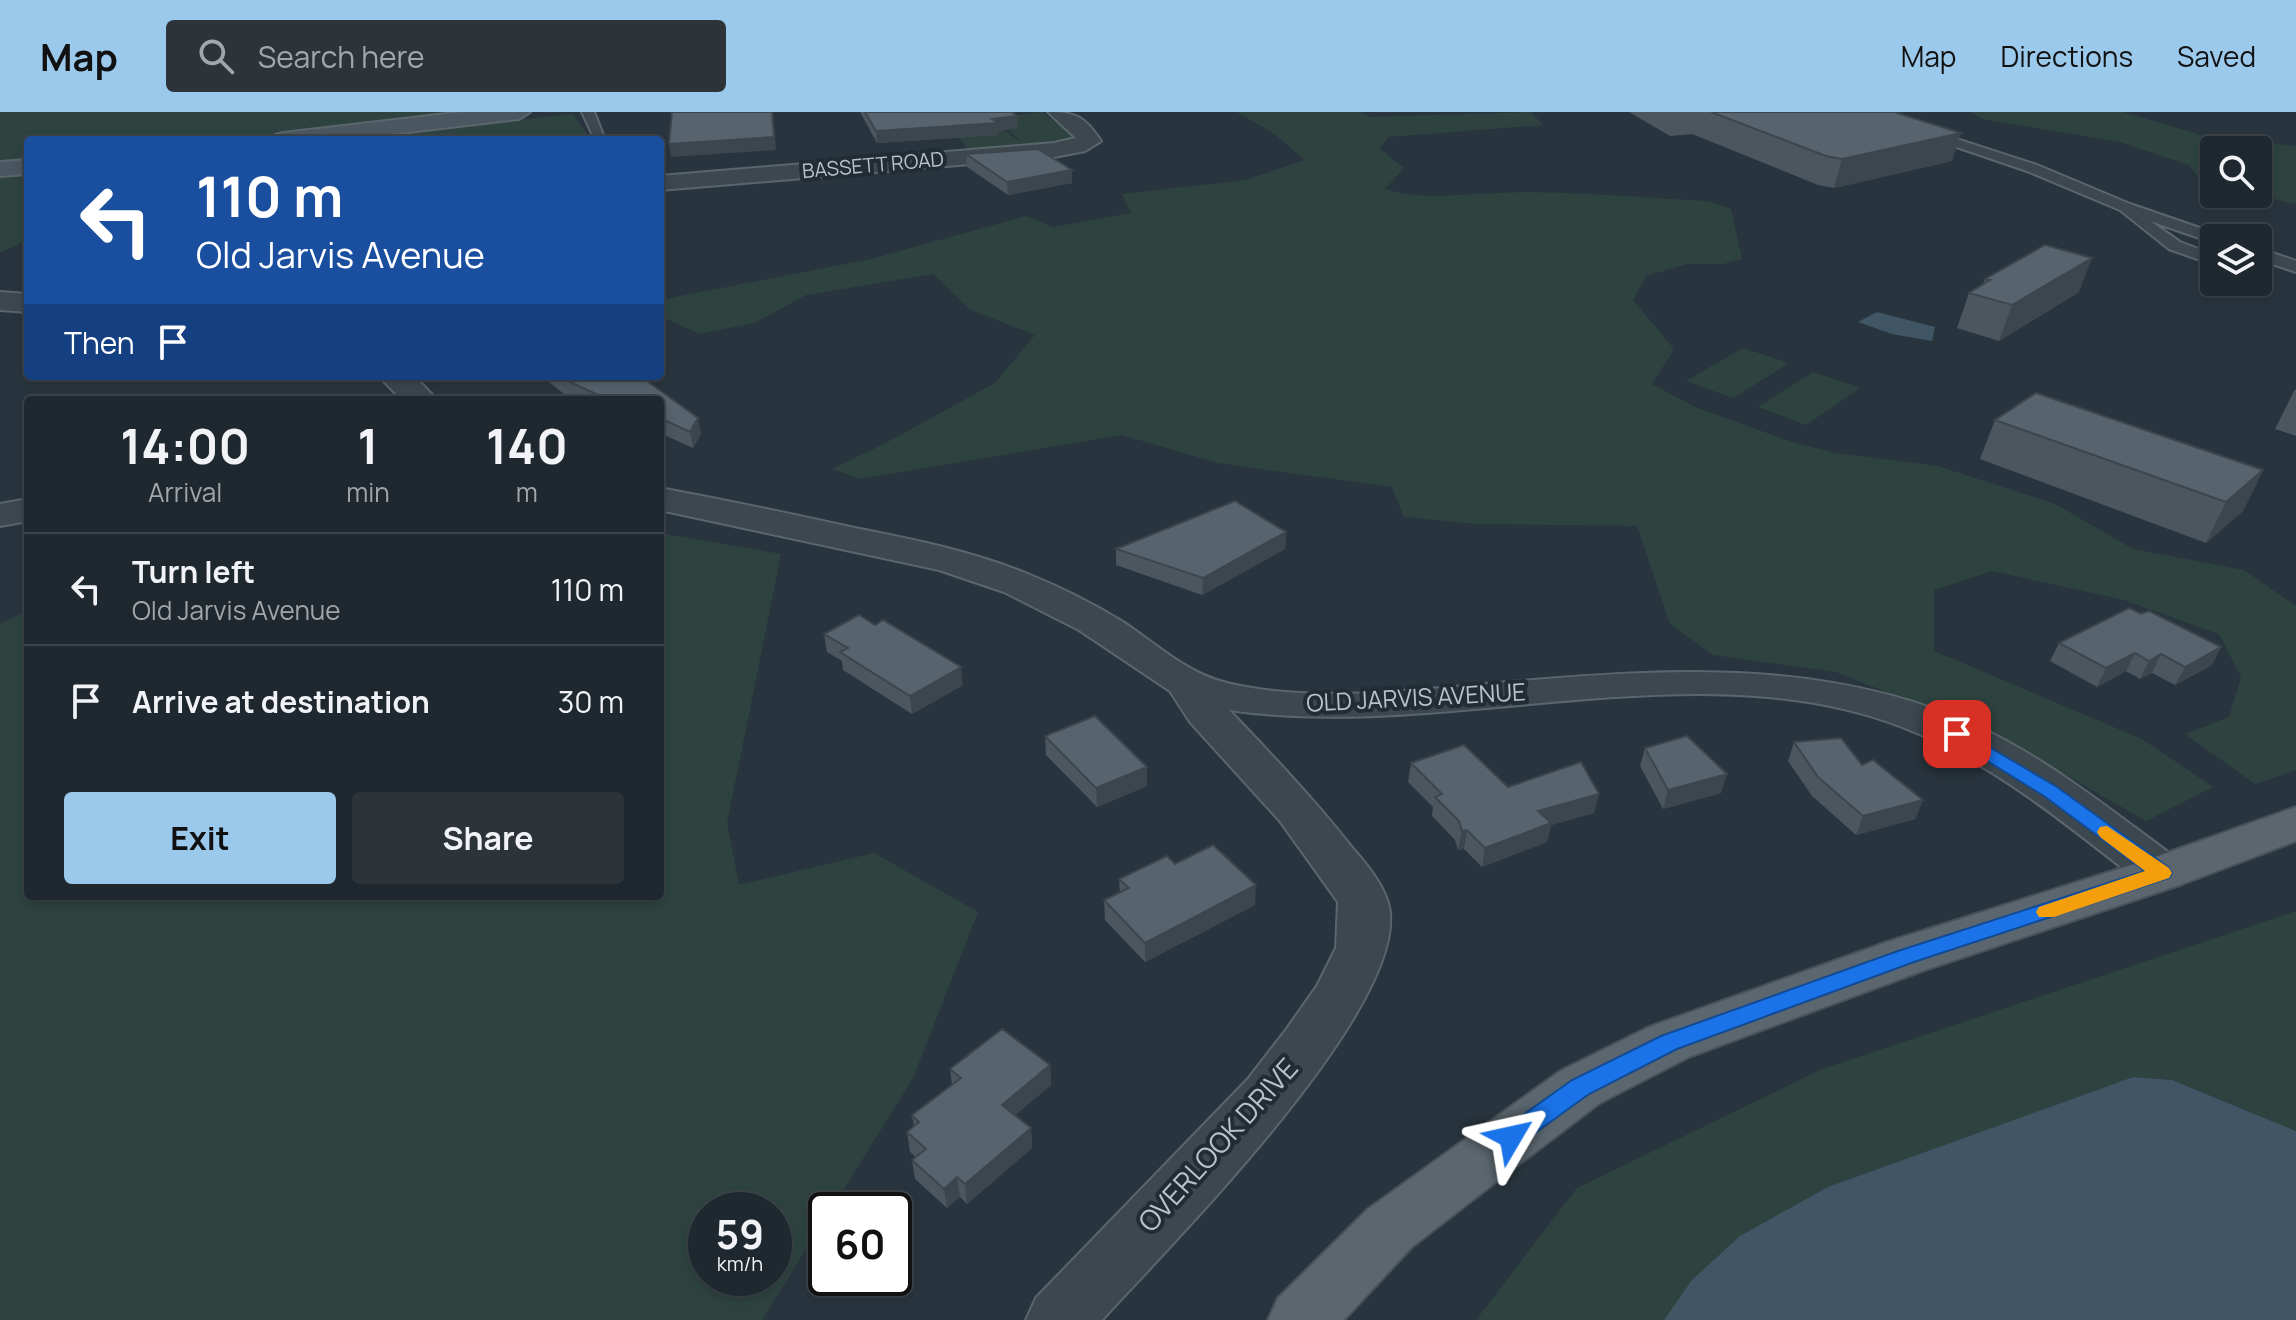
<!DOCTYPE html>
<html lang="en">
<head>
<meta charset="utf-8">
<style>
	:root { --surface:#1f282e; --page:#2c343a; --text:#f1f3f6; --muted:#a1a6aa; --line:#3c444a; --accent:#9ac9ec }
	body { margin:0; font-family:Manrope,sans-serif; background:var(--page); color:var(--text); height:100vh; display:flex; flex-direction:column; font-size:30px; white-space:nowrap }
	* { box-sizing:border-box; margin:0 }
	p { font-size:26px; color:var(--muted) }
	.icon { flex:none; width:44px; height:44px; fill:none; stroke:currentColor; stroke-width:2; stroke-linecap:round; stroke-linejoin:round }
	.map { position:relative; flex:1; overflow:hidden }
	.panel { position:absolute; left:24px; top:284px; width:640px; height:504px; display:flex; flex-direction:column; background:var(--surface); border-radius:8px; box-shadow:0 4px 12px #0003,0 0 0 2px var(--line) }
	.panel>* { flex:none }
	.hud { position:absolute; left:24px; top:24px; width:640px; height:244px; border-radius:8px; box-shadow:0 4px 12px #0003,0 0 0 2px var(--line); background:#1a4fa0; color:#fff; overflow:hidden }
	.buttons { position:absolute; left:2200px; top:24px; display:grid; gap:16px }
	.buttons a { display:grid; place-items:center; width:72px; height:72px; border-radius:8px; background:var(--surface); box-shadow:0 4px 12px #0003,0 0 0 2px var(--line); font-size:40px }
	.speed { position:absolute; left:688px; top:1080px; display:flex; gap:16px; font-size:40px; font-weight:700; text-align:center }
	.speed>* { display:grid; place-content:center; width:104px; height:104px; border-radius:50%; background:var(--surface); box-shadow:0 4px 12px #0003,0 0 0 2px var(--line); line-height:1 }
	.speed small { font-size:20px; font-weight:400 }
	.speed .limit { border:4px solid #111; border-radius:12px; background:#fff; color:#111 }
	.pin { position:absolute; display:grid; place-items:center; width:68px; height:68px; color:#fff; margin:-34px; border-radius:16px; box-shadow:0 4px 12px #0006 }
	.me { position:absolute; width:88px; margin:-44px; rotate:54deg; stroke-linejoin:round; filter:drop-shadow(0 0 6px #0008) }
	.turn { display:flex; align-items:center; gap:28px; height:168px; padding:0 40px; font-size:36px }
	.turn .icon { width:104px; height:104px; stroke-width:2.5 }
	.turn b { display:block; font-size:56px; line-height:68px }
	.then { display:flex; align-items:center; height:76px; padding:0 40px; background:#0003; gap:16px; font-size:30px }
	.eta { display:flex; justify-content:space-evenly; align-items:center; height:136px; text-align:center }
	.eta b { font-size:48px; font-weight:700; line-height:56px }
	.button { display:flex; gap:16px; margin-top:auto; padding:16px 40px }
	.button a { flex:1; height:92px; border-radius:8px; background:var(--accent); color:#111; font-size:32px; font-weight:700; line-height:92px; text-align:center }
	.button a+a { background:var(--page); color:var(--text) }
	ul { padding:0; list-style:none }
	li { display:flex; align-items:center; gap:24px; height:112px; padding:0 40px; border-top:2px solid var(--line) }
	li div { flex:1 }
	li b { display:block; font-size:30px }
	li em { font-style:normal }
	header { display:flex; align-items:center; gap:48px; box-sizing:border-box; height:112px; padding:0 40px; background:var(--accent); color:#111 }
	header strong { font-size:38px }
	nav { display:flex; gap:44px; margin-inline-start:auto; font-size:28px }
	.search { width:560px; height:72px; background:var(--page); display:flex; align-items:center; gap:20px; box-sizing:border-box; padding:0 28px; border-radius:8px; color:var(--muted); font-size:30px }
	.map>svg:first-child { display:block }
	.green { fill:#2e4340; fill-rule:evenodd }
	.water { fill:#415665 }
	.lines { fill:none; stroke-linecap:round; stroke-linejoin:round }
	.lane-casing { stroke:#5a656c; stroke-width:4 }
	.street-casing { stroke:#5a656c; stroke-width:4 }
	.secondary-casing { stroke:#5a656c; stroke-width:4 }
	.primary-casing { stroke:#465057; stroke-width:4 }
	.lane { fill:#3c474e; fill-rule:evenodd }
	.street { fill:#3c474e; fill-rule:evenodd }
	.secondary { fill:#4b5760; fill-rule:evenodd }
	.primary { fill:#5b666e; fill-rule:evenodd }
	.wall { fill:#4b565f }
	.shaded-wall { fill:#3d464d }
	.building { fill:#57646e; stroke:#3d464d; stroke-width:2 }
	.route { fill:#1a73e8; stroke:#114b97; stroke-width:2 }
	.slow { fill:#f59e0b }
	.labels { text-anchor:middle; stroke-width:8; stroke-linejoin:round; paint-order:stroke }
	.far-street-label { font-size:20px; fill:#b9c2c9; stroke:#212c33 }
	.street-label { font-size:24px; fill:#b9c2c9; stroke:#212c33 }
	.near-street-label { font-size:28px; fill:#b9c2c9; stroke:#212c33 }
</style>
</head>
<body>
<header>
<strong>Map</strong>
<div class="search"><svg class="icon" aria-label="search" viewBox="0 0 24 24"><circle cx="10" cy="10" r="6"/><path d="M15 15l6 6"/></svg>Search here</div>
<nav><a>Map</a><a>Directions</a><a>Saved</a></nav>
</header>
<div class="map">
<svg width="2296" height="1208" viewBox="0 0 2296 1208">
	<rect width="100%" height="100%" fill="#29353e"/>
	<path class="green" d="M0,0h467l-245,28h-194v19l-28,3z
		M1042,0l30,23 -1,5 -8,3 -94,9 -10,-15 45,-7 20,15 -16,-16 9,-1 -9,-12z
		M1237,0h124l8,5 162,-5 12,13 -155,12 -8,12 24,19 -19,21c38,12 73,5 111,4 70,-3 142,5 212,8l23,8 11,50 -19,5h-36l-41,12 -13,24 41,49 -22,35 43,23 97,35 43,11 103,13 117,38 78,45 111,21 52,36v164l-41,14 -70,-50 44,-17 12,-40 -22,-43 -95,-34 -132,-29 -58,19v61l208,88 71,48 -67,34 -143,-82 -167,-67 -123,-17 -43,-31 -33,-98 -160,-2 -73,-7 -12,-30 -174,-24 -96,-28 -262,44 -28,-10 52,-25 111,-61 40,-48 -64,-25 -38,-36 -127,21 -52,28 -54,11 -40,-18v-16l211,-41 155,-43 27,11 78,-14 -9,-19 124,-14 59,-20 -32,-27z
		M1971,0h152l85,25 88,9v58l-19,-4 -19,-16v-34h-44v32h-12l-13,-17 -69,-23 -138,-23z
		M572,2l20,26 -40,-3 -21,3 -189,-1z
		M28,60v67l-28,14v-78z
		M1743,236l46,15 -56,35 -47,-17z
		M1813,260l47,16 -54,37 -48,-18z
		M660,421l121,21 -54,269 12,62 135,-32 104,59 -65,166 -82,132h-5v7l-64,103h-762v-696l28,-14v286h632zM706,1098h68v68h-68z
		M2296,799v220l-124,-51 -39,-3 -305,110 -137,94 -27,39h-188l101,-132 245,-119z"/>
	<path class="water" d="M1877,200l58,15 -3,14 -40,-7 -34,-12z
		M2133,965l39,3 124,51v189h-632l27,-39 49,-45 88,-49z"/>
	<g class="lines">
		<g class="lane-casing">
			<path id="lane" d="M582,0h12l11,28h-10z
				M1854,0h19l164,53 93,39 90,31 2,3h-8v5l-64,-22 30,21 34,13v10l-45,-16 -49,-39 -93,-39z
				M2258,136l38,13v11l-38,-13z"/>
		</g>
		<g class="street-casing">
			<path id="street" d="M1048,0c28,0 37,5 53,29l-16,10 -31,6 -394,33v-14l394,-33 22,-5z
				M0,180l28,2v18l-28,-2z
				M379,264h35l23,24h-35z
				M660,376c64,12 127,25 190,39 61,12 122,24 180,48 32,13 64,29 93,47 33,22 65,52 104,61 84,21 196,6 282,-1 163,-14 325,-24 476,48 70,34 132,85 195,131l7,12 -7,12 -18,5 -18,-5c-76,-59 -151,-123 -242,-158 -204,-80 -457,15 -673,-17 42,44 83,87 121,135 14,17 30,34 37,55 35,95 -221,349 -285,420h-76l10,-22 212,-219 38,-49 31,-44 19,-38 2,-46 -58,-81 -90,-99 -20,-31 -91,-61 -75,-38 -65,-22 -279,-60z
				M28,387v22l-28,5v-22z"/>
		</g>
		<g class="secondary-casing">
			<path id="secondary" d="M463,0h67l-11,7 -178,21h-70l4,-5 8,-2z
				M28,48v14l-28,2v-14z"/>
		</g>
		<g class="primary-casing">
			<path id="primary" d="M2296,695v34l-116,44 -255,85 -236,87 -89,46 -91,69 -97,75 -68,73h-76l10,-22 90,-89 192,-138 89,-44 238,-85 257,-81z"/>
		</g>
		<use href="#lane" class="lane"/>
		<use href="#street" class="street"/>
		<use href="#secondary" class="secondary"/>
		<use href="#primary" class="primary"/>
	</g>
	<path class="wall" d="M860,0h152l6,16 -20,3v4l-121,8z
		M1629,0h265l58,49 -118,27 -16,-3 -126,-51 -22,2z
		M966,42l106,16v13l-64,12 -41,-28z
		M1985,167l94,13 -80,49 -42,-13 12,-35 14,-9z
		M541,264h99l61,58 -8,14 -33,-15v-33h-83l-13,-6z
		M2296,277v47l-21,-7 19,-38z
		M1995,308l268,50 -20,41 -37,32 -226,-84z
		M1286,420l-1,17 -83,46 -86,-30v-16z
		M2129,496l83,57 -37,20 -23,-12 -12,6 -14,-8 -29,16 -47,-26 9,-18z
		M824,522l139,51 -51,29 -69,-44 -1,-9 -15,-9z
		M1045,624l102,50 -50,21 -51,-52z
		M1794,630l68,23 61,35 -8,19 -59,16 -44,-39 -24,-35z
		M1645,636l76,45 -58,16 -23,-43z
		M1411,651l97,24 86,26 -43,12 -4,17 -65,25 -18,-18 -6,1 -3,-10 -23,-24 1,-9 -25,-25z
		M1175,752l80,41 -110,57 -40,-42 -1,-20 16,-7 -1,-14z
		M1050,953l1,20 -36,30 16,13 1,20 -65,56 -7,-7 -13,11 -32,-29 -3,-19 4,-3 -6,-5 -3,-20 7,-5 -2,-12 40,-30 -2,-16z"/>
	<path class="shaded-wall" d="M773,0l3,38 -105,7 -2,-13z
		M1017,4l1,12 -20,3v4l-121,8 -1,-12z
		M1961,21l-9,28 -118,27 8,-29z
		M1072,58v13l-64,12 -1,-13z
		M2092,146l-13,34 -80,49 13,-36z
		M698,306l3,16 -8,14 -3,-16z
		M2263,358l-20,41 -37,32 20,-41z
		M1286,420l-1,17 -83,46 1,-17z
		M2221,535l-9,18 -37,20 10,-18z
		M2135,541l-9,18 -29,16 9,-19z
		M2161,542l-9,19 -12,6 9,-18z
		M961,555l2,18 -51,29 -2,-18z
		M1147,655v19l-50,21 -1,-19z
		M1727,662l-6,19 -58,16 5,-19z
		M1599,682l-5,19 -43,12 -4,17 -65,25 3,-19 53,-37z
		M1923,688l-8,19 -59,16 7,-19z
		M1467,718l-3,19 -6,1 4,-19z
		M1256,773l-1,20 -110,57v-19z
		M1050,953l1,20 -47,39 -2,-19z
		M1031,1016l1,20 -65,56 -2,-20z
		M957,1065l3,20 -13,11 -3,-19z"/>
	<path class="building" d="M672,0h100l2,25 -105,7z
		M865,0h147l5,4 -25,3 6,4 -122,8z
		M1711,0h183l67,21 -119,26 -16,-3z
		M1038,37l34,21 -65,12 -41,-28z
		M2045,133l47,13 -80,47 -43,-12 21,-13 -5,-1z
		M557,264h83l58,42 -8,14 -30,-14v-18h-40l-5,-2 -6,2z
		M2036,281l227,77 -37,32 -231,-82z
		M1235,389l51,31 -83,46 -87,-29z
		M2129,496l12,6 8,-3 72,36 -36,20 -24,-13 -12,7 -14,-8 -29,15 -47,-25z
		M859,503l16,10 8,-5 78,47 -51,29 -70,-44 8,-4 -24,-14z
		M1095,604l52,51 -51,21 -51,-52z
		M1687,624l40,38 -59,16 -23,-42z
		M1841,626l21,27 11,-5 50,40 -60,16 -45,-39 -24,-35z
		M1464,633l44,42 73,-25 18,32 -61,17 13,12 -66,25 -18,-18 -5,1 -3,-10 -24,-24 7,-3 -31,-31z
		M1213,733l43,40 -111,58 -41,-43 25,-12 -10,-9 48,-23 8,8z
		M1002,917l48,36 -48,40 29,23 -66,56 -8,-7 -13,12 -32,-29 14,-11 -19,-17 12,-10 -7,-7 49,-37 -11,-9z"/>
	<path class="route" d="M1957,616l100,59 112,81 3,5 -3,5 -255,84 -237,87 -88,45 -69,50 -9,3 -9,-3 -3,-7 3,-7 70,-50 89,-44 237,-85 247,-80 -101,-75 -94,-58 -2,-4 2,-4z"/>
	<path class="slow" d="M2107,714l62,42 3,5 -3,5 -115,39h-15l-3,-5 3,-5 106,-36 -45,-34 -3,-5 3,-5z"/>
	<g class="labels">
		<g class="far-street-label">
			<text transform="translate(873 53) rotate(-5)" y="7">BASSETT ROAD</text>
		</g>
		<g class="street-label">
			<text transform="translate(1416 586) rotate(-3)" y="8">OLD JARVIS AVENUE</text>
		</g>
		<g class="near-street-label">
			<text transform="translate(1218 1033) rotate(-48)" y="10">OVERLOOK DRIVE</text>
		</g>
	</g>
</svg>
<div class="buttons">
<a><svg class="icon" aria-label="search" viewBox="0 0 24 24"><circle cx="10" cy="10" r="6"/><path d="M15 15l6 6"/></svg></a>
<a><svg class="icon" aria-label="layers" viewBox="0 0 24 24"><path d="M12 4l9 5-9 5-9-5zM3 14l9 5 9-5"/></svg></a>
</div>
<div class="speed"><div>59<small>km/h</small></div><div class="limit">60</div></div>
<div class="pin" style="left:1957px;top:622px;background:#d93025"><svg class="icon" aria-label="arrive" viewBox="0 0 24 24"><path d="M6 21V4h12l-3 4 3 4H6"/></svg></div>
<svg class="me" style="left:1511px;top:1025px" viewBox="-20 -20 40 40"><path d="M0-17L14 15 0 8-14 15z" fill="#1a73e8" stroke="#fff" stroke-width="4"/></svg>
<div class="hud">
<div class="turn"><svg class="icon" aria-label="left" viewBox="0 0 24 24"><path d="M17 20v-9H6M10 6l-5 5 5 5"/></svg><div><b>110 m</b>Old Jarvis Avenue</div></div>
<div class="then">Then<svg class="icon" aria-label="arrive" viewBox="0 0 24 24"><path d="M6 21V4h12l-3 4 3 4H6"/></svg></div>
</div>
<section class="panel">
<div class="eta">
<div><b>14:00</b><p>Arrival</p></div>
<div><b>1</b><p>min</p></div>
<div><b>140</b><p>m</p></div>
</div>
<ul>
<li><svg class="icon" aria-label="left" viewBox="0 0 24 24"><path d="M17 20v-9H6M10 6l-5 5 5 5"/></svg><div><b>Turn left</b><p>Old Jarvis Avenue</p></div><em>110 m</em></li>
<li><svg class="icon" aria-label="arrive" viewBox="0 0 24 24"><path d="M6 21V4h12l-3 4 3 4H6"/></svg><div><b>Arrive at destination</b></div><em>30 m</em></li>
</ul>
<div class="button"><a>Exit</a><a>Share</a></div>
</section>
</div>
</body>
</html>
